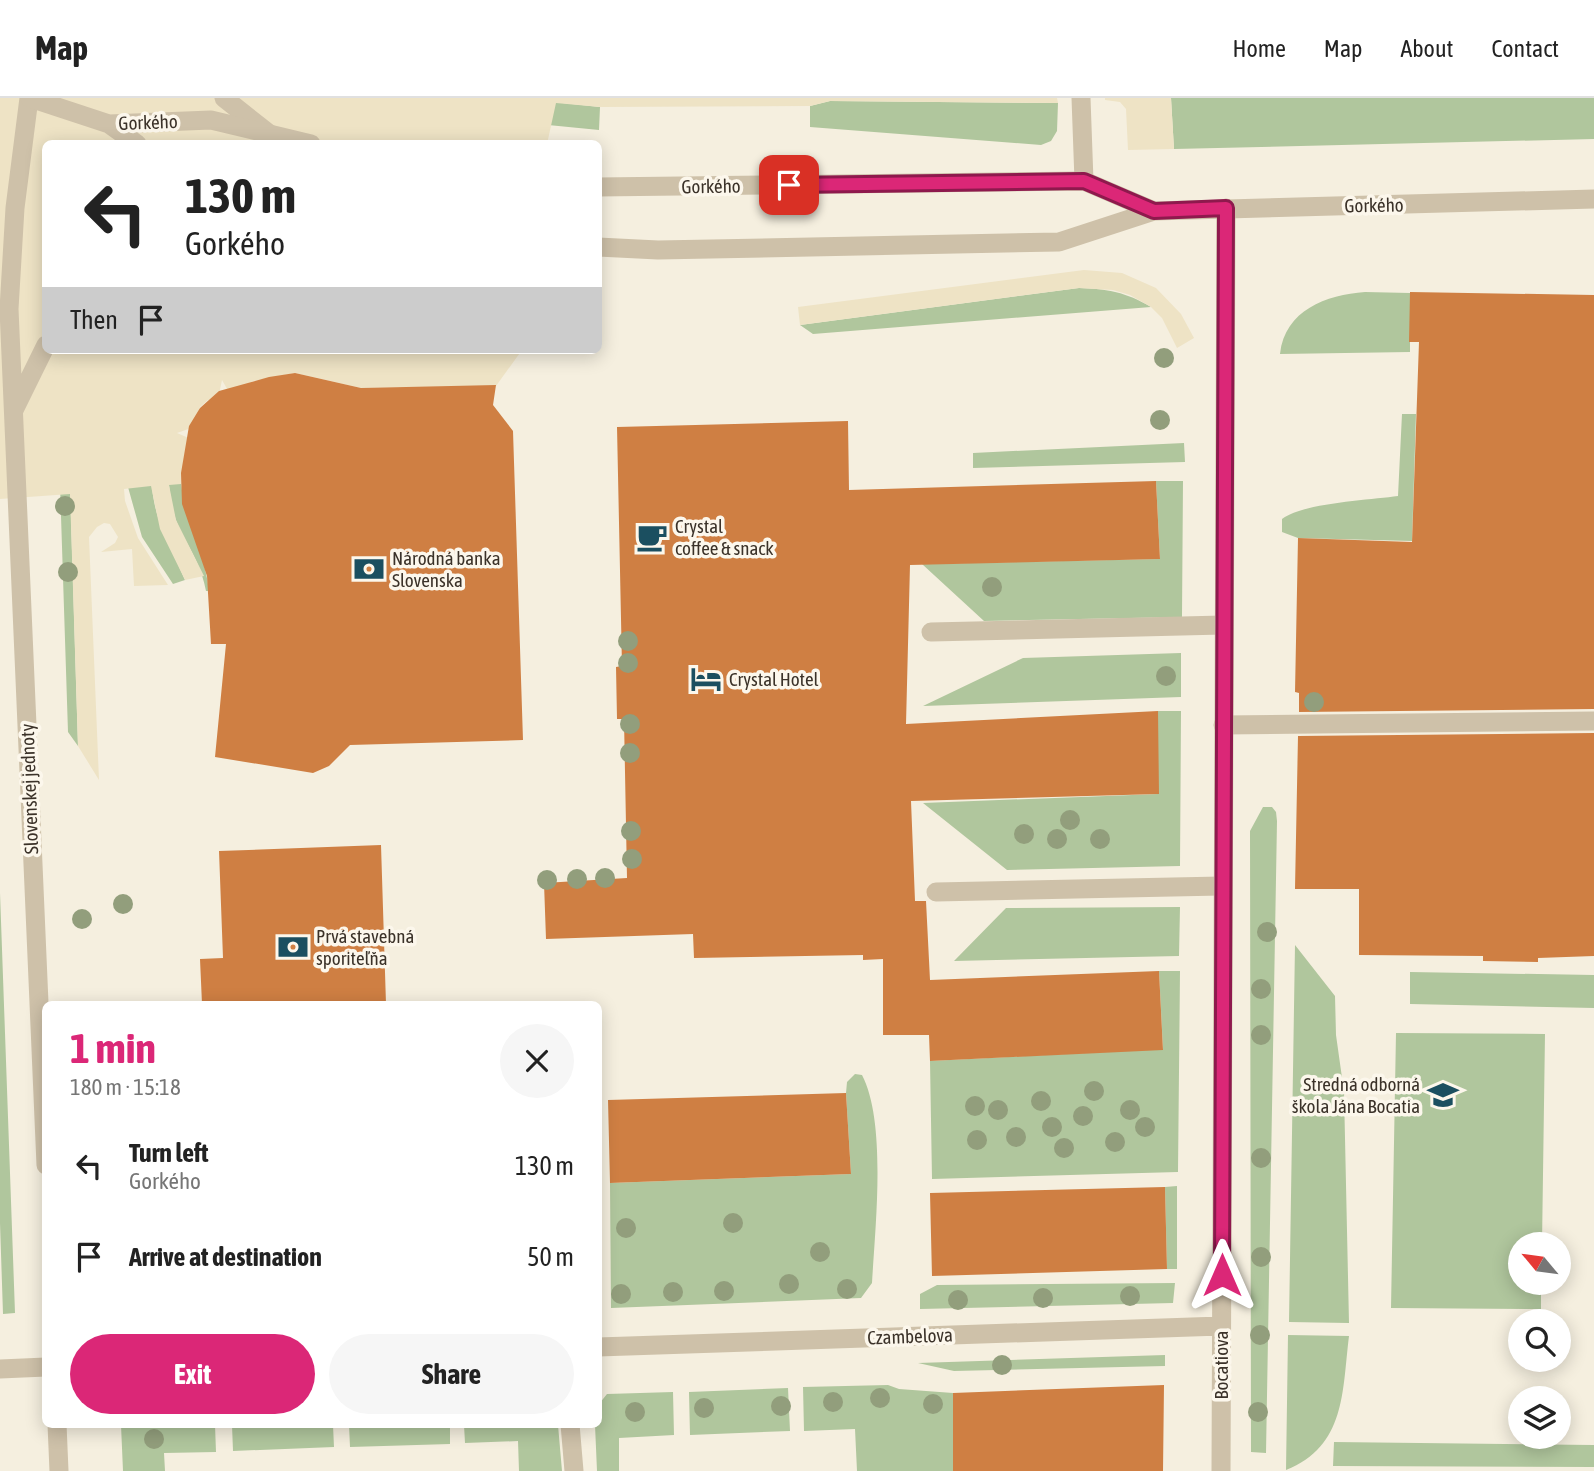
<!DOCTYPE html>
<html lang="en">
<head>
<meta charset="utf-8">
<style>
	:root { --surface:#fff; --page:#f6f6f6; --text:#222; --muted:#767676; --line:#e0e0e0; --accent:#db2777 }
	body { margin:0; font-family:"Asap Condensed",sans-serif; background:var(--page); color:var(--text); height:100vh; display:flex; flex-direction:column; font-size:26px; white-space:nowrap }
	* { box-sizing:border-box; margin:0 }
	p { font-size:23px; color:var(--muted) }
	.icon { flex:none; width:38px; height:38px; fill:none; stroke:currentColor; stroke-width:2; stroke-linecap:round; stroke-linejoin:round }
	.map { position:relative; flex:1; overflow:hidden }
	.details { position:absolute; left:42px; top:903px; width:560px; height:427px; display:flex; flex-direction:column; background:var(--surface); border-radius:10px; box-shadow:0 4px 18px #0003 }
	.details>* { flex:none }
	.banner { position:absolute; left:42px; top:42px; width:560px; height:214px; border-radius:10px; box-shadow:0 4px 18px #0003; background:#fff; color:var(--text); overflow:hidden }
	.needle { width:46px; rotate:299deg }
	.buttons { position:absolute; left:1508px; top:1134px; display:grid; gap:14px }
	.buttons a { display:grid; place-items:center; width:63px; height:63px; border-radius:50%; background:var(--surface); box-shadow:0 4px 18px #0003; font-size:35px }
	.pin { position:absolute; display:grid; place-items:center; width:60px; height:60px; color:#fff; margin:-30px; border-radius:14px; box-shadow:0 4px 10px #0006 }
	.me { position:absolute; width:77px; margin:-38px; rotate:0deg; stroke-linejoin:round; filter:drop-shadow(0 0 5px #0008) }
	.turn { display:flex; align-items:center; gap:24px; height:147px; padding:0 28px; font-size:32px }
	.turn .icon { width:91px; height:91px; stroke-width:2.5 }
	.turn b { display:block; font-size:49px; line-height:60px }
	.then { display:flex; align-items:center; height:66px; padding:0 28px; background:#0003; gap:14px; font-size:26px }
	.round { display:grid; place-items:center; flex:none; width:74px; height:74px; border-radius:37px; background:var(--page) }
	.summary { display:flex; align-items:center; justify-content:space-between; height:119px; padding:0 28px }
	h1 { font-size:42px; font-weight:700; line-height:52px; color:var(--accent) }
	.button { display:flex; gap:14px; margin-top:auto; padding:14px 28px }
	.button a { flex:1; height:80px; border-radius:42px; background:var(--accent); color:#fff; font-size:28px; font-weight:700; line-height:80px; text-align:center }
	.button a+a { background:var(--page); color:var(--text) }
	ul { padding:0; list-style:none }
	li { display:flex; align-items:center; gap:21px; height:91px; padding:0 28px }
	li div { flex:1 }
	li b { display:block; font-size:26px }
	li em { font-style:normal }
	header { display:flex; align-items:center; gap:42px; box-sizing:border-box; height:98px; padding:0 35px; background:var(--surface); border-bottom:2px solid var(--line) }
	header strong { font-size:33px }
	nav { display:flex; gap:38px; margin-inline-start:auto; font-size:24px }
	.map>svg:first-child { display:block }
	.green { fill:#b0c69d }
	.plaza { fill:#eee3c5 }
	.building { fill:#cf7f43 }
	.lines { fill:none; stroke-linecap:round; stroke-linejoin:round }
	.service { stroke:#cec1a9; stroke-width:19 }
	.minor { stroke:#cec1a9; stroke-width:19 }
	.tertiary { stroke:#cec1a9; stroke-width:19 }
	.tree { fill:#929e7c }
	.route-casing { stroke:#8e194d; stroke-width:18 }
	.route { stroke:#db2777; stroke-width:12 }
	.labels { text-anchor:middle; stroke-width:7; stroke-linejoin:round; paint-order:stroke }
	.street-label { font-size:19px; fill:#3b3229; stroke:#fcf7ec }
	.poi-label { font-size:19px; fill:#3b3229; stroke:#fcf7ec; text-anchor:start }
</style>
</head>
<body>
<header>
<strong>Map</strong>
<nav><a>Home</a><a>Map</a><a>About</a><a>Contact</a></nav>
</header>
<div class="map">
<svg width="1594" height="1373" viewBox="0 0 1594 1373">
	<rect width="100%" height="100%" fill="#f5efdf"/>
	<path class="green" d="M516,0l84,9 -1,23 -61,-6z
		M1171,0h423v41l-420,10z
		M830,3l228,2 -1,28 -6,10 -10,4 -231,-18v-21z
		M1079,190c28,1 47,4 72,19l-338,27 -13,-9z
		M1365,194l45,1v59l-130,2c5,-44 46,-59 85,-62z
		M1402,316h14l-4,127 -114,-3 -16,-6v-13c21,-16 87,-19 116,-23z
		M1184,345l1,19 -212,6v-15z
		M151,367c0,53 15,70 34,115l-12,4 -31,-47 -16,-57z
		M181,375c-1,43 24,76 28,118h-3c-4,-23 -15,-40 -26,-61 -8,-17 -10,-35 -12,-54z
		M1156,383h27l-1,136 -198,4 -62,-57 238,-5z
		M60,387l10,1 8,260 -10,-14z
		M1181,555v44l-258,9 100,-48z
		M1158,613h23l-1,155 -173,4 -84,-67 235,-9z
		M1263,709h9l4,5 1,9 -11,632 -15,-1 -1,-621z
		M0,795l15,420 -12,1 -3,-91z
		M1180,809l-1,49 -225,5 52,-53z
		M1295,847l40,51 1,39 8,57 5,231 -60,-1z
		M1159,873h21l-2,201 -246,7 -2,-118 233,-12z
		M1410,874l184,3v33l-184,-4z
		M1396,935l149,1 -3,210h-21v39h20v26l-150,-1z
		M855,976l7,1c25,48 13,153 10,208l-11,15 -250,10 -1,-125 241,-9 -5,-81 1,-11z
		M1177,1088v83h-10l-2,-82z
		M1175,1185l-2,20 -253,6v-15l17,-9z
		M1288,1237l61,1c-7,56 -3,110 -63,134z
		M1165,1257v11l-211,5 -36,-8z
		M888,1287l11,4 54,4v78h-96l-2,-42 -51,2 -1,-44z
		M788,1290l2,43 -100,4 -1,-43z
		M673,1294l1,43 -55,3v33h-22l-2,-46 3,-1 1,-20 8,-10z
		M121,1327h94l1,27 -52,1 1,18h-42z
		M232,1327h101l1,22 -101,4z
		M349,1327h101v19l-100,3z
		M464,1327h94l4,46h-43l-1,-30 -53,2z
		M1334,1344l260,3v22l-261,-1z"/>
	<path class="plaza" d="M0,0h1057l1,5 -228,-2 -20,5 -210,1 -44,-4 -9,41h-501v206h476l-26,36 -135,2 -66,-15 -42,8 -23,13 -8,-14 -4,19 -10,1 -8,7 -6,20 -17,6 14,6 -10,45 -12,1 7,35 28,56 -19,4 -25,-51 -9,-43 -27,3 1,12 13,37 30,47 -34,1 -2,-37 -31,3 14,-9 3,-6 -8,-13 -6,-1 -7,4 -8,10 10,243 -21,-34 -8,-252 -70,5z
		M1105,0h66l3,51 -46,1 -2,-41 -6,-7 -15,-2z
		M1084,172l38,3 34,15 25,26 13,24 -17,10 -15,-30 -11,-11 -21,-12 -17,-5 -34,-2 -279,37 -2,-18z"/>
	<path class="building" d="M1410,194l184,3v414l-295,3v-19l-4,-1 3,-154 114,4 7,-200h-10z
		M295,275l66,15 135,-3 -3,20 20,26 10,309 -173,5 -21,21 -16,7 -98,-16 11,-113h-15l-4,-68 -25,-72 -1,-31 8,-47 11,-18 19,-17 50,-14z
		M848,323l1,69 307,-9 4,78 -250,6 -4,159 252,-13 1,83 -248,7 4,100h11l4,79 229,-9 4,79 -233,11 -1,-26h-46v-76l-20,1v-5l-169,3 -1,-24 -147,5 -2,-56 83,-5 -3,-159h-7l-1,-52 6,-1 -5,-239z
		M1594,635v223l-56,2v4l-55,-1v-5l-124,-1v-66h-64l3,-153z
		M381,747l5,159h-184l-2,-45 23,-1 -4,-107z
		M846,995l5,81 -241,9 -2,-83z
		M1165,1089l2,82 -235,7 -2,-83z
		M1164,1287l-1,86h-210v-78z"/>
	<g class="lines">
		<path class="service" d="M1081,0l3,83
			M931,534l292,-7
			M1223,627l371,-4
			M936,794l285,-6
			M570,1326l4,47"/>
		<path class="minor" d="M29,0l-14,110 -6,101 37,856
			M224,0l48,38
			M14,312l32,-65
			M598,1249l623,-21
			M0,1271l46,-2
			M57,1326l2,47
			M1221,1373l5,-1263"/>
		<path class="tertiary" d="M30,0l79,26 28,20
			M109,26l102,-4 100,24
			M598,89l486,-6 70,30
			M598,149l60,3 401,-8 95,-31 440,-12"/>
	</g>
	<g class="tree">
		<circle cx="1164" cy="260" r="10"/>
		<circle cx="1160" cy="322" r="10"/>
		<circle cx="65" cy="408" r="10"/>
		<circle cx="68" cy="474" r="10"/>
		<circle cx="992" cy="489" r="10"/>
		<circle cx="628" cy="543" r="10"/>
		<circle cx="628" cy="565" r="10"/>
		<circle cx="1166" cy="578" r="10"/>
		<circle cx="1314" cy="604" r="10"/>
		<circle cx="630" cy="626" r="10"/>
		<circle cx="630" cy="655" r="10"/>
		<circle cx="1070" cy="722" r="10"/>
		<circle cx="631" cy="733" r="10"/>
		<circle cx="1024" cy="736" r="10"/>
		<circle cx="1057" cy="741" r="10"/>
		<circle cx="1100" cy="741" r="10"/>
		<circle cx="632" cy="761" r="10"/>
		<circle cx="605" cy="780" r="10"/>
		<circle cx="577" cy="781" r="10"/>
		<circle cx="547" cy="782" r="10"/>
		<circle cx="123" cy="806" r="10"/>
		<circle cx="82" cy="821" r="10"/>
		<circle cx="1267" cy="834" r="10"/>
		<circle cx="1261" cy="891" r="10"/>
		<circle cx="1261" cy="937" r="10"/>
		<circle cx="1094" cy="993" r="10"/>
		<circle cx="1041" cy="1003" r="10"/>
		<circle cx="975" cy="1008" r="10"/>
		<circle cx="998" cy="1012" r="10"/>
		<circle cx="1130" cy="1012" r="10"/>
		<circle cx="1083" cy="1018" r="10"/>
		<circle cx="1052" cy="1029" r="10"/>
		<circle cx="1145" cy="1029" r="10"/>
		<circle cx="1016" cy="1039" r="10"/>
		<circle cx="977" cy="1042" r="10"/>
		<circle cx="1115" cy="1044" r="10"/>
		<circle cx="1064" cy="1050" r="10"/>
		<circle cx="1261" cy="1060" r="10"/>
		<circle cx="733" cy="1125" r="10"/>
		<circle cx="626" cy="1130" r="10"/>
		<circle cx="820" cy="1154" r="10"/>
		<circle cx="1261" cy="1159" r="10"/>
		<circle cx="789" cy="1186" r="10"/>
		<circle cx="847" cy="1191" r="10"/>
		<circle cx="724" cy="1193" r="10"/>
		<circle cx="673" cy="1194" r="10"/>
		<circle cx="621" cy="1196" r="10"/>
		<circle cx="1130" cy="1198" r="10"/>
		<circle cx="1043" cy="1200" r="10"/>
		<circle cx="958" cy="1202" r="10"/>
		<circle cx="1260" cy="1237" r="10"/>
		<circle cx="1002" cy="1267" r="10"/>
		<circle cx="880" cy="1300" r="10"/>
		<circle cx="833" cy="1304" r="10"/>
		<circle cx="933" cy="1306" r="10"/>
		<circle cx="781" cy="1308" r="10"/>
		<circle cx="704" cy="1310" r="10"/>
		<circle cx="635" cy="1314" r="10"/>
		<circle cx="1258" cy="1314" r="10"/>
		<circle cx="154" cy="1341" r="10"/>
	</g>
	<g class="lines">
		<g class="route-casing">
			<path id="route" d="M789,87l295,-4 70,30 72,-3 -4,1067"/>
		</g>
		<use href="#route" class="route"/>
	</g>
	<defs>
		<g id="cafe-bare" transform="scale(2.415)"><path d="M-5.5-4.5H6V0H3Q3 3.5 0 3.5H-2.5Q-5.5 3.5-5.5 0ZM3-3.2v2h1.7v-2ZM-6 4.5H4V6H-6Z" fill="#1b4f60" stroke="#fcf7ec" stroke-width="2.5" paint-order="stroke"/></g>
		<g id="bank-bare" transform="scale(2.415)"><path d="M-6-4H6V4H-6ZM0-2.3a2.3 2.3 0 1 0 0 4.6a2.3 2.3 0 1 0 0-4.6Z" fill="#1b4f60" stroke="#fcf7ec" stroke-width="2.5" paint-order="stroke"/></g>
		<g id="hotel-bare" transform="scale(2.415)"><path d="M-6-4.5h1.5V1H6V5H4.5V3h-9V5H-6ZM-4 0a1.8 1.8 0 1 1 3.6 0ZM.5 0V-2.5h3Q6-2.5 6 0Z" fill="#1b4f60" stroke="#fcf7ec" stroke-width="2.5" paint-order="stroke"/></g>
		<g id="school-bare" transform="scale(2.415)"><path d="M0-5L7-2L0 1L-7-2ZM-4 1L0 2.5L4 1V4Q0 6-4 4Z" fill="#1b4f60" stroke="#fcf7ec" stroke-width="2.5" paint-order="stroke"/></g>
	</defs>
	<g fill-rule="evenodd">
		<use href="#cafe-bare" x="652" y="439"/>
		<use href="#bank-bare" x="369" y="471"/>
		<use href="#hotel-bare" x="706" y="581"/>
		<use href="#bank-bare" x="293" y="849"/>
		<use href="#school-bare" x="1443" y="997"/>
	</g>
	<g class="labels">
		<g class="street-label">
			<text transform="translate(148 24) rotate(-2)" y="7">Gorkého</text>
			<text transform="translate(711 88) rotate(-1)" y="7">Gorkého</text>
			<text transform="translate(1374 107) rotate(-1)" y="7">Gorkého</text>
			<text transform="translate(29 691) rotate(-92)" y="7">Slovenskej jednoty</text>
			<text transform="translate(910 1238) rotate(-2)" y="7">Czambelova</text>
			<text transform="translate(1221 1267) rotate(-90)" y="7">Bocatiova</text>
		</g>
		<g class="poi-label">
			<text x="675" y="435">Crystal<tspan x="675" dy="22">coffee &amp; snack</tspan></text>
			<text x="392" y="467">Národná banka<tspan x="392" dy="22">Slovenska</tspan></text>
			<text x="729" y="588">Crystal Hotel</text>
			<text x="316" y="845">Prvá stavebná<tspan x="316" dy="22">sporiteľňa</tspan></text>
			<text x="1420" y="993" text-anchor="end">Stredná odborná<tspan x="1420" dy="22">škola Jána Bocatia</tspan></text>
		</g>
	</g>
</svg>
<div class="buttons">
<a><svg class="needle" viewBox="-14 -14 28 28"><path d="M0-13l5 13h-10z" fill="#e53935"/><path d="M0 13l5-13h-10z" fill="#767676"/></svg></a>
<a><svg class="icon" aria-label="search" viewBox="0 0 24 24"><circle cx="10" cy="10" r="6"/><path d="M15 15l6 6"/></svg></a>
<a><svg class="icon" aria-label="layers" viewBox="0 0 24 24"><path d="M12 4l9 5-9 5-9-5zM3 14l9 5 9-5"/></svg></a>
</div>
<div class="pin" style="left:789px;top:87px;background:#d93025"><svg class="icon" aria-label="arrive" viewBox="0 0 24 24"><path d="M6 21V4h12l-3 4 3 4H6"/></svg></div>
<svg class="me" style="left:1222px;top:1177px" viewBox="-20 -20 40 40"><path d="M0-17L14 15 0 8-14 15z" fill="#db2777" stroke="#fff" stroke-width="4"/></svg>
<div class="banner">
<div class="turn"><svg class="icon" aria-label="left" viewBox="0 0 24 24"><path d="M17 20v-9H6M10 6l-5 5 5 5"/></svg><div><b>130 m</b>Gorkého</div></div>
<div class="then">Then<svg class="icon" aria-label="arrive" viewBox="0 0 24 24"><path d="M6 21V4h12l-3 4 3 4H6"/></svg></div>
</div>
<section class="details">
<div class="summary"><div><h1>1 min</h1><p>180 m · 15:18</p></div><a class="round"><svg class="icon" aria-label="close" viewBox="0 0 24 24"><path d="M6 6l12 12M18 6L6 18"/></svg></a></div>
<ul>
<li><svg class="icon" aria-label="left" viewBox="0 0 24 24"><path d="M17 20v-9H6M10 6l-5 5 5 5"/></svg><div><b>Turn left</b><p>Gorkého</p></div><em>130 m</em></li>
<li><svg class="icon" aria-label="arrive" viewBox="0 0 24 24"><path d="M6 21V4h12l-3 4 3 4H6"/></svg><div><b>Arrive at destination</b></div><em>50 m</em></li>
</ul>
<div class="button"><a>Exit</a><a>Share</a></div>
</section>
</div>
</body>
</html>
